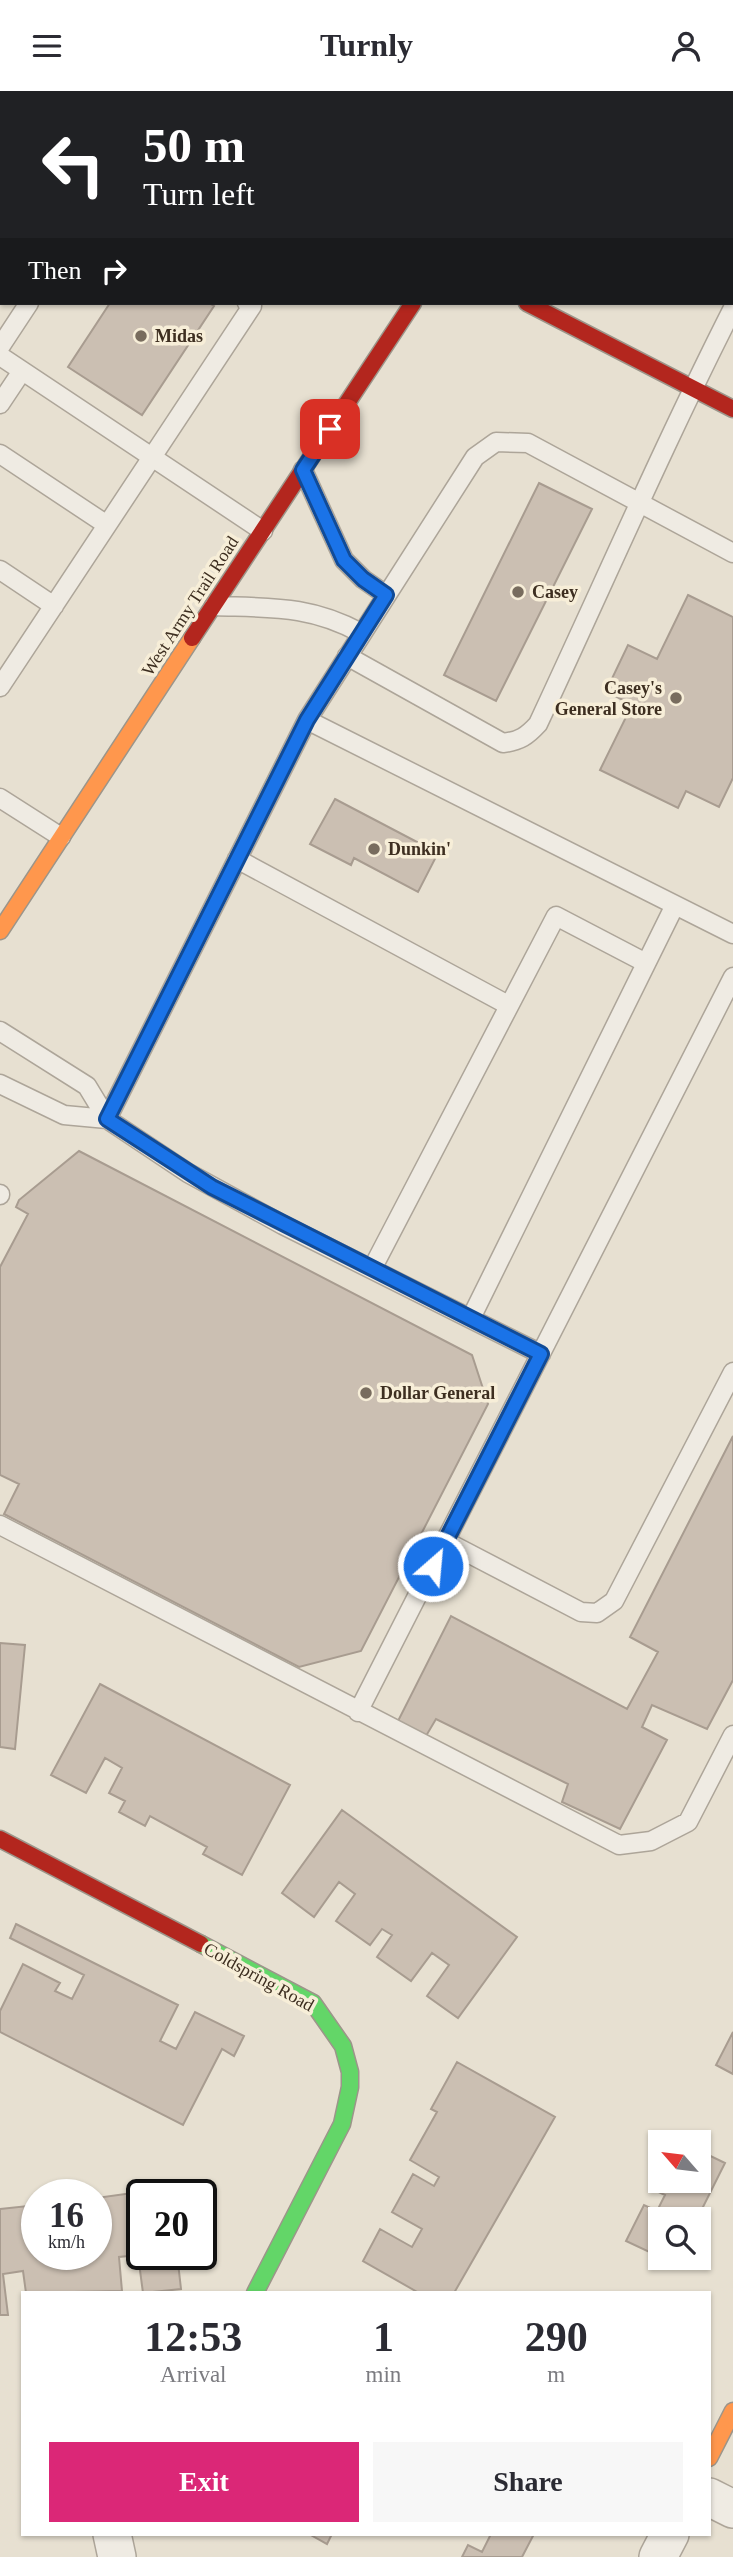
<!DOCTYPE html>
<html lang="en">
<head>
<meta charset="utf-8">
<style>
	:root { --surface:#fff; --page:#f7f7f7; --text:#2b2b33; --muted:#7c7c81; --accent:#db2777 }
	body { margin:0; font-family:Georgia,serif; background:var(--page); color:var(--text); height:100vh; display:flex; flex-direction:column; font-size:26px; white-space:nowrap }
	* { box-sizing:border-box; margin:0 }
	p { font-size:23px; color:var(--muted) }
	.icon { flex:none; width:38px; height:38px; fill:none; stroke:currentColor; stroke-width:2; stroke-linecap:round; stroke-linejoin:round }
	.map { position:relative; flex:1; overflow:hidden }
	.panel { position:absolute; left:21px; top:2200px; width:690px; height:245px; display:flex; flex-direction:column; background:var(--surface); border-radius:0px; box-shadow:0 2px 5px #0004 }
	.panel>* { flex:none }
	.banner { position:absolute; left:0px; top:0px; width:733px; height:214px; box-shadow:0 2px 5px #0004; background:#202124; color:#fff; overflow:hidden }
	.needle { width:46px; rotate:298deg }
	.controls { position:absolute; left:648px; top:2039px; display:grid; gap:14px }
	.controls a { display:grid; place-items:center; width:63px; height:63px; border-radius:0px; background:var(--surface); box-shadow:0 2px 5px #0004; font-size:35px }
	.speed { position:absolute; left:21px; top:2088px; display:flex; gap:14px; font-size:35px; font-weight:700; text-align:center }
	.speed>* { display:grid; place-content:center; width:91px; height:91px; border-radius:50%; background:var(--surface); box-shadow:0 2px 5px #0004; line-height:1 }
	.speed small { font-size:18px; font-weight:400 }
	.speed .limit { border:4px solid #111; border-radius:10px; background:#fff; color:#111 }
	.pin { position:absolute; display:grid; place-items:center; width:60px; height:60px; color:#fff; margin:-30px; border-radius:14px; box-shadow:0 4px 10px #0006 }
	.me { position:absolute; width:77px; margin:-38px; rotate:27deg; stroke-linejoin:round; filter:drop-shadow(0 0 5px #0008) }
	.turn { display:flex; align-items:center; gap:24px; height:147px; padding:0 28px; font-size:32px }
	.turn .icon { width:91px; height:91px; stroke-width:2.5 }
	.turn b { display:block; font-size:49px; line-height:60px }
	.then { display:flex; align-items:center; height:66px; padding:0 28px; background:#0003; gap:14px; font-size:26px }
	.eta { display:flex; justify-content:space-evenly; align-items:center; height:119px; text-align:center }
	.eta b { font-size:42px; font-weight:700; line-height:49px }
	.primary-button { display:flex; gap:14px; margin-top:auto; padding:14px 28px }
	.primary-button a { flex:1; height:80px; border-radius:0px; background:var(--accent); color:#fff; font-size:28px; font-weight:700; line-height:80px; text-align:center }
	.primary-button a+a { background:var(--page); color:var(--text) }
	header { display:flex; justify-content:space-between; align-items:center; height:91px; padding:0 28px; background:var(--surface); font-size:32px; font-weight:700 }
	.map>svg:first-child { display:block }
	.building { fill:#cbbfb2; stroke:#a89c90; stroke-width:2 }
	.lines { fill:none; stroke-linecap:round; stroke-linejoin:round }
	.lane-casing { stroke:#ada599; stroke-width:21 }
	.street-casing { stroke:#ada599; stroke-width:40 }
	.fast-casing { stroke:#9c958a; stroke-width:19 }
	.slow-casing { stroke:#9c958a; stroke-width:19 }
	.jam-casing { stroke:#9c958a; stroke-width:19 }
	.lane { stroke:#efebe3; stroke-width:18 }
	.street { stroke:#efebe3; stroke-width:37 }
	.fast { stroke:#63d668; stroke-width:16 }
	.slow { stroke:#ff974d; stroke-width:16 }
	.jam { stroke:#b3261e; stroke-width:16 }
	.route-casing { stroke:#114b97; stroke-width:18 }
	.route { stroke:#1a73e8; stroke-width:12 }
	.poi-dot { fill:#786c5e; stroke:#f7eed8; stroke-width:2.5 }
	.labels { text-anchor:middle; stroke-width:7; stroke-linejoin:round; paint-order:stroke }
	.poi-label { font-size:18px; font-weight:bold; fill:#3d2e20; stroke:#f7eed8; text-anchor:start }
	.street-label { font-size:18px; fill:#3d2e20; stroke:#f7eed8 }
</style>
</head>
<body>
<header><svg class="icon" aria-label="menu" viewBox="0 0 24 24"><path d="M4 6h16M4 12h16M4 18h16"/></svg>Turnly<svg class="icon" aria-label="person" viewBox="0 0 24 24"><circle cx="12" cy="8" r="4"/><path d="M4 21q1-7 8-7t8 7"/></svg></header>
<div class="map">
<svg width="733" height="2466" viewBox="0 0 733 2466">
	<rect width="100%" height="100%" fill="#e7e0d1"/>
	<path class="building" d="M110,212h99l5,3 -72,109 -74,-48z
		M539,392l53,26 -96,192 -52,-26z
		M688,504l45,22v161l-14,29 -33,-16 -8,17 -78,-38 32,-65 -26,-14 22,-46 29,14z
		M335,708l103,54 -20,39 -64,-34 -3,7 -41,-21z
		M79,1060l393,204 16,49 -127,247 -62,16 -295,-153 15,-30 -19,-9v-208l28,-53 -12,-7 3,-7z
		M733,1345v244l-26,49 -55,-24 -10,22 25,13 -47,89 -58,-27 6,-18 -132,-65 -10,17 -28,-15 53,-105 176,93 31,-57 -28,-15z
		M0,1552l25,2 -10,104 -15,-2z
		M100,1593l190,101 -48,90 -39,-21 4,-7 -57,-31 -5,10 -26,-14 6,-11 -16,-8 13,-25 -17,-10 -19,35 -35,-18z
		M342,1719l175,127 -59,81 -31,-22 22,-31 -17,-12 -21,28 -34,-24 15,-22 -10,-6 -12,16 -34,-24 19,-27 -16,-12 -25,35 -32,-24z
		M16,1833l162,81 -18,36 16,8 19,-37 49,24 -10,20 -12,-7 -39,76 -183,-93v-21l23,-47 37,19 -5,8 17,8 12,-24 -74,-37z
		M733,1941v42l-17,-9z
		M457,1971l98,55 -101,176h-35l-56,-32 17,-32 32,18 10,-18 -30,-17 21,-38 21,12 5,-9 -29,-17 27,-48 -6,-3z
		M698,2059l27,13 -28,56h-37v38l-34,-16 18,-36 13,6 8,-16 -13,-6 8,-15v7h38z
		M169,2097l1,7h-28v59h35l4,35 -38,4 -5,-38 -19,2 3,34 -96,2 -3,-22 -20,3 5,41h-8v-106l37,-4v49h59v-56z
		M309,2443h23l-5,10z
		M491,2443h43l-12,23h-60l6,-12 14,7z"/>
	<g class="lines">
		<g class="lane-casing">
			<path id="lane" d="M695,0l3,2
				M732,29l1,-3
				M0,124l2,-3
				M732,153l1,1
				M0,256l29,-44
				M0,265l263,175
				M0,313l22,-33
				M0,363l107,71
				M303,379l41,90 19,19 23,16
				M0,479l54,36
				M214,515c56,2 96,-1 147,27
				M347,565l156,87c17,-2 24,-7 35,-19 65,-139 126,-280 195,-416
				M0,596l252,-381 -5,-3
				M307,629l168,-263 21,-15 32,1 205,110
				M0,707l61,39
				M237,768l271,146
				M0,940l87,55 20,33 81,54 95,52 258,129
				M0,993l64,31 43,4
				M107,1028l200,-399 426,214
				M0,1104v-1
				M372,1178l184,-353 90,47
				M471,1227l204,-413
				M0,1434l619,320 32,-4 37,-19 45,-87
				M445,1450l136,71 16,1 17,-12 119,-229
				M358,1621l375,-735"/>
		</g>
		<g class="street-casing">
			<path id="street" d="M709,2406l24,12
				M112,2443l5,23
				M658,2466l12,-23"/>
		</g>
		<g class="fast-casing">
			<path id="fast" d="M550,2l1,-2
				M201,1853l112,59 30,43 7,26v15l-8,37 -87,169"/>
		</g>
		<g class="slow-casing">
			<path id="slow" d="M0,840l192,-293
				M709,2367l24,-47"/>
		</g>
		<g class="jam-casing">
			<path id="jam" d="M177,0l3,2
				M527,212l206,106
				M192,547l221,-335
				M0,1748l201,105"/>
		</g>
		<use href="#lane" class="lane"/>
		<use href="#street" class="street"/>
		<use href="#fast" class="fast"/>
		<use href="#slow" class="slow"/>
		<use href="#jam" class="jam"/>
	</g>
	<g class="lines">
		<g class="route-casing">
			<path id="route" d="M330,338l-27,41 41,90 19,19 23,16 -79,125 -200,399 105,68 329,167 -108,212"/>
		</g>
		<use href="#route" class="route"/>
	</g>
	<g class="poi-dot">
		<circle cx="141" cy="245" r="7"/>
		<circle cx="518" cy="501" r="7"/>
		<circle cx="676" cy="607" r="7"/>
		<circle cx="374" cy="758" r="7"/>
		<circle cx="366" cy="1302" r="7"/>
	</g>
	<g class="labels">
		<g class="poi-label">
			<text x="155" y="251">Midas</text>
			<text x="532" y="507">Casey</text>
			<text x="662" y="603" text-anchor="end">Casey's<tspan x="662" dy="21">General Store</tspan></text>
			<text x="388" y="764">Dunkin'</text>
			<text x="380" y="1308">Dollar General</text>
		</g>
		<g class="street-label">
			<text transform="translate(190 515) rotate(-57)" y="6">West Army Trail Road</text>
			<text transform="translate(259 1886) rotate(29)" y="6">Coldspring Road</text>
		</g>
	</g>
</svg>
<div class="controls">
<a><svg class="needle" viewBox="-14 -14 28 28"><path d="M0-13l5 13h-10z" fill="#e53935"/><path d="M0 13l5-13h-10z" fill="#7c7c81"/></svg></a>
<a><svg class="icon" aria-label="search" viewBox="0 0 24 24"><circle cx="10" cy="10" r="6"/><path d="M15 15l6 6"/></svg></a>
</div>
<div class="speed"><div>16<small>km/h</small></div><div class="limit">20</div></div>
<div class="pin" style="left:330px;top:338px;background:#d93025"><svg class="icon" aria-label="arrive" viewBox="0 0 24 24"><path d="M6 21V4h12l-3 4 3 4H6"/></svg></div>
<svg class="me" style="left:433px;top:1475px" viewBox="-20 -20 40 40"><circle r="17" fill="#1a73e8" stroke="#fff" stroke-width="3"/><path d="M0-11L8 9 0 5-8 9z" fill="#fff"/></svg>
<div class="banner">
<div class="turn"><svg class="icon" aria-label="left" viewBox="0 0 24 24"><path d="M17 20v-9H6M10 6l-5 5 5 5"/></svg><div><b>50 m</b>Turn left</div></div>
<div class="then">Then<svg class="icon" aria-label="right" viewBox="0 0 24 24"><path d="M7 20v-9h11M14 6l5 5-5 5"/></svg></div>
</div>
<section class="panel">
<div class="eta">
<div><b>12:53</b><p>Arrival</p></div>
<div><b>1</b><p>min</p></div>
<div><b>290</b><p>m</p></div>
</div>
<div class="primary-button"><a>Exit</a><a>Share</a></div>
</section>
</div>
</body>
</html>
